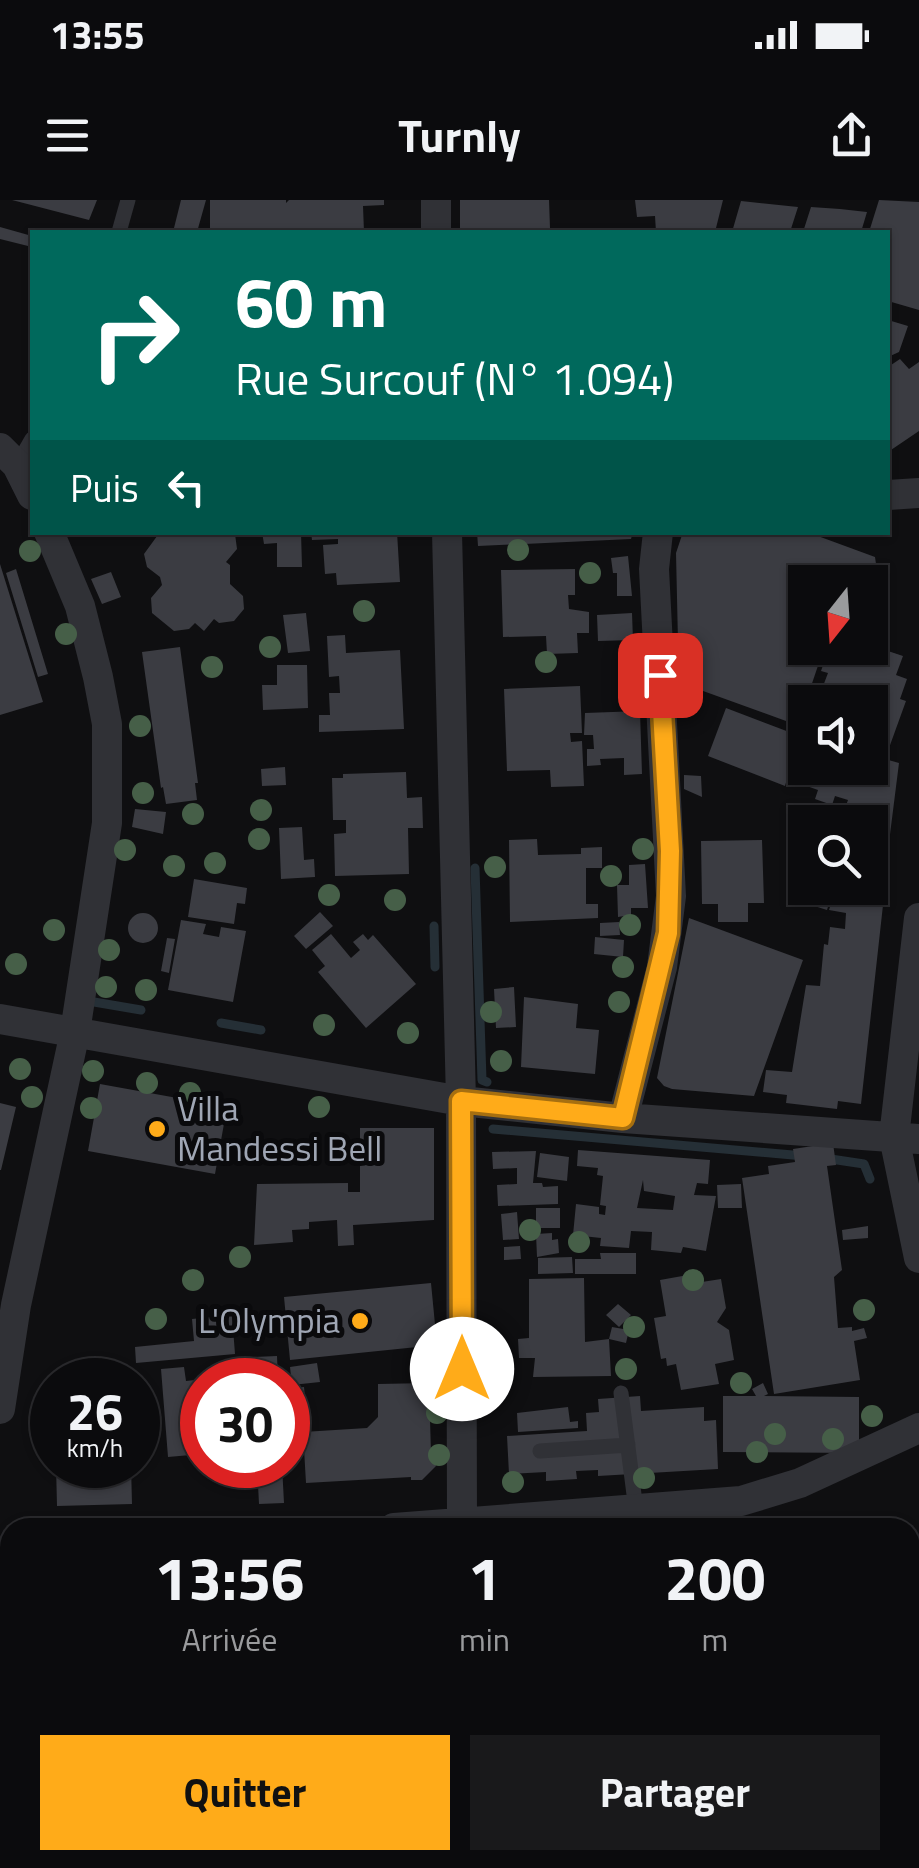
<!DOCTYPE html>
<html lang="fr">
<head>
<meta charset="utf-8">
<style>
	:root { --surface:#0b0b0d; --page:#19191b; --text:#f1f3f6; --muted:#9a9b9d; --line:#2b2b2e; --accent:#ffab19 }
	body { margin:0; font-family:"Titillium Web",sans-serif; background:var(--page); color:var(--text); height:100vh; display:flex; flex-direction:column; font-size:38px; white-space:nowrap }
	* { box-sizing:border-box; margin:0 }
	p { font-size:32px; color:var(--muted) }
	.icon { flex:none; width:55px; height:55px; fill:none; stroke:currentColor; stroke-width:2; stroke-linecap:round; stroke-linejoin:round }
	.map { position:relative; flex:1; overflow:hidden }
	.details { position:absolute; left:0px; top:1318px; width:920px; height:352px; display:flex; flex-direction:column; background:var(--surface); border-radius:30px 30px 0 0; box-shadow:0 2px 8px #0004,0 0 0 2px var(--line) }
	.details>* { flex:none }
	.guide { position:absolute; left:30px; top:30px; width:860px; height:305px; border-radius:0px; box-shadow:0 2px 8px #0004,0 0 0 2px var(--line); background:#00695c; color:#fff; overflow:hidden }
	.needle { width:65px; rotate:197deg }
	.tools { position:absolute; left:788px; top:365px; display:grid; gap:20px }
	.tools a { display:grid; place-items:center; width:100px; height:100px; border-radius:0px; background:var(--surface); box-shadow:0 2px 8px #0004,0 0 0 2px var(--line); font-size:50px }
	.speed { position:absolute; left:30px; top:1158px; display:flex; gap:20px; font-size:50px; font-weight:700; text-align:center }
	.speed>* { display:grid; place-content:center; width:130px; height:130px; border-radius:50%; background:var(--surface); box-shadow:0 2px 8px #0004,0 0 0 2px var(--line); line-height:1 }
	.speed small { font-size:25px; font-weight:400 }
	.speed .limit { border:15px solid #d22; background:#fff; color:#111 }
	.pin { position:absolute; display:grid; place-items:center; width:85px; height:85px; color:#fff; margin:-42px; border-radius:20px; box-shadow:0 5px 15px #0006 }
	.me { position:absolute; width:110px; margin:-55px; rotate:0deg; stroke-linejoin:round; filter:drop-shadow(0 0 8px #0008) }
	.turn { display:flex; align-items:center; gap:35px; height:210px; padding:0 40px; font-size:45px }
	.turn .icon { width:130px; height:130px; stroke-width:2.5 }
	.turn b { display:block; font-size:70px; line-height:85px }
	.then { display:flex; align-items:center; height:95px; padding:0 40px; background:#0003; gap:20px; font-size:38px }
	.eta { display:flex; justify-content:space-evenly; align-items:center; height:170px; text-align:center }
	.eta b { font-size:60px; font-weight:700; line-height:70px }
	.action { display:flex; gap:20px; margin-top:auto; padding:20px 40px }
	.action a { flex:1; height:115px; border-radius:0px; background:var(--accent); color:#111; font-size:40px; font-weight:700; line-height:115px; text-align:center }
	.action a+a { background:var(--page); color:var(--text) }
	.status { display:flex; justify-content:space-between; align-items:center; height:70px; padding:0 50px; background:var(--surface); direction:ltr }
	.status svg { height:28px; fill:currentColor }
	header { display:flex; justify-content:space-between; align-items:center; height:130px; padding:0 40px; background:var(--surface); font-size:45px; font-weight:700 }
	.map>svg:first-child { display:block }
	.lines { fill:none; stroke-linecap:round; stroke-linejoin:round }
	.stream { stroke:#252f36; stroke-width:9 }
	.building { fill:#3b3c42; fill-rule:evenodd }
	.lane { stroke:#303136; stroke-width:15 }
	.street { stroke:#303136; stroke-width:30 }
	.tree { fill:#465f48 }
	.route-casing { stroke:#a66f10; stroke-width:25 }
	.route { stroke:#ffab19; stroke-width:18 }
	.poi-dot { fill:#ffab19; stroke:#0a0a0c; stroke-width:4 }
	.labels { text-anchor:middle; stroke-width:10; stroke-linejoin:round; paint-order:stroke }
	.poi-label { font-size:35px; fill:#9fa6b4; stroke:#0a0a0c; text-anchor:start }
</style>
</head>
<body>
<div class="status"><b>13:55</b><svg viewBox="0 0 49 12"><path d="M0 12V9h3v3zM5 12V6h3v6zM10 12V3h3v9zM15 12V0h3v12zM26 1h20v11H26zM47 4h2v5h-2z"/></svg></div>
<header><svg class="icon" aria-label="menu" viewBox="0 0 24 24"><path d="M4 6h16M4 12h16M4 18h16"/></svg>Turnly<svg class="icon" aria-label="share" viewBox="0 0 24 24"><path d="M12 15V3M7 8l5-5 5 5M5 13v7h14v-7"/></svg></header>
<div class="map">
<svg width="919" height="1668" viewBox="0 0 919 1668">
	<rect width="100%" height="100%" fill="#0f0f11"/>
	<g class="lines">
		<path class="stream" d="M475,668l7,212 5,2
			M434,726l1,41
			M94,802l47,8
			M221,823l40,7
			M493,929l311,27
			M824,958l40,6 6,15"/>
	</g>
	<path class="building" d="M12,0h85l-8,20z
		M181,0h25l-9,32h-24z
		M210,0h76v3l3,-3h95v5l-21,1 1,26h-139v-3l-15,1z
		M460,0h89l1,28h-12v4h-78z
		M635,0h88l-8,32h-59l-1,-16 -18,1z
		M879,0l40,2v108l-31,-9v-69h-19z
		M741,1l57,6 -8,25h-58z
		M811,7l29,2 27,3 -6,20h-58z
		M0,27l32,9v11l-32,-8z
		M888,120l20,6 -9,26 -11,5z
		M900,159l9,10 10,-7v69l-31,21v-85z
		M160,332l75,2 2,15 -11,13 4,3v19l13,12 1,13 -10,12 -15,2 -5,-4 -10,12 -9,-8 -6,6 -15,2 -22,-18 -1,-15 11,-13 -2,-8 -13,-10 -3,-13z
		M262,332h39l1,35h-25v-24l-13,1z
		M311,332h86l3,50 -63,3 -1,-12 -11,1 -2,-29 15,-1v-5l-26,1z
		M477,332h156l-2,7 -153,7z
		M683,332h124l68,25 5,34 -7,17 -3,-1v-25h-65v66h19l-21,62 2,15 -7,-3 -1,3 -105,-38h-13l-3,-134z
		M628,356l4,40h-15v-23h-4l-2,-15z
		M0,364l43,138 -43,13z
		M16,369l32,105 -10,3 -32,-104z
		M575,369v26h-7l1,14 20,3v21h-12l1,20 -31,1 -1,-18 -43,1 -2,-67z
		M111,372l10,25 -19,7 -11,-25z
		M306,413l4,38 -22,2 -5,-38z
		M632,413l1,27 -35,1 -1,-26z
		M345,435l1,18 54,-3 4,79 -85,3v-17h11l-1,-22h11l-1,-17 -10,1 -2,-41z
		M870,445l33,11 -7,19 11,4 -7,20 6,2 -21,58 14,4 -14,111 -15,-5v-47h-30l8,-22 -13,-4 -3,9 -17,-6 3,-9 -31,-11 -2,7 -77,-30 18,-48 79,30v30h65v-66h-53l11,-29 -7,-2 8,-23h41z
		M180,447l18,136h-3l2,17 -31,4 -3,-17 -2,1 -19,-136z
		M277,465h30l1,43 -45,2 -1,-25h15z
		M580,486l2,47h-12l1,9 11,-1 2,45 -33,1 -1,-17 -43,1 -3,-82z
		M640,511l2,63 -18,1v-17l-24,1 1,6 -14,1v-17h7l-1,-14h-9l1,-22z
		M285,567l1,18 -24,1 -1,-17z
		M406,572l1,26 15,-1 1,31h-15l1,46 -74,2 -1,-42 12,-1v-13h-13l-1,-42h11v-4z
		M684,575l17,1 1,21 -18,-8z
		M135,609l31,3 -3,22 -31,-7z
		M302,627l2,33 10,-1 1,18 -34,2 -2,-51z
		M537,639l1,16 43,-1v-6l21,-1v21h-16v36h12v14l-88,4 -1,-82z
		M762,640l2,63h-16v19h-30v-18h-16l-1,-63z
		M645,664l3,44h-17v7l-13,2 -1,-32h12v-20z
		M870,675l16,3 -25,226 -23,-3 -1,8 -51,-6 1,-8 -24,-3 3,-22 26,2 14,-87 14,1 4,-42 4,1 2,-18 15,2 1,-16 -17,-3 7,-22h34z
		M194,679l53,9 -2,16 -8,-1 -3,21 -46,-7z
		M813,688l20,2 -6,20 -19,-6z
		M320,712l13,14 -27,23 -12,-13z
		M128 728a15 15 0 1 1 30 0a15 15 0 1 1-30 0Z
		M689,718l114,42 -49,136 -82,-7 -8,-3 -7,-8z
		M181,720l25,4 -3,10 16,3 2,-10 25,4 -13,71 -65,-12z
		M619,722l1,13 -20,1v-13z
		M331,734l20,24 9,-8 -7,-8 10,-8 5,6 5,-5 43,49 -50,44 -48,-56 7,-6 -13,-16z
		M595,737l29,3 -1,17 -29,-3z
		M167,738l8,1 -6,34 -8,-2z
		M514,787l2,40 -20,1 -2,-39z
		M524,797l54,7 -2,24 23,2 -4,44 -74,-7z
		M100,884l127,23 -12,67 -127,-23z
		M0,903l16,4 -15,63h-1z
		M360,928h74v92l-81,5 1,20 -16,1 -1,-26 -28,2v7l-17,1 1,12 -39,3 3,-61 91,-1v9h12z
		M833,943l3,22 -9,1 15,104 -8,7 4,51 14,-1v4l12,-3 3,10 -13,3 6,39 -86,14 -32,-216 27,-4 -1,-8 27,-4 -2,-13z
		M578,950l132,10 -2,24 -11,-1 -3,12 22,1 -10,55 -23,-4 -2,6 -30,-3 1,-18 -21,-1 -2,17 -29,-2 1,-8 -28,-3 3,-31 23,3v7l6,1 1,-9 -6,-1 3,-29 -6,-1 1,-7 -21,-2zM643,980l1,11 31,5 -2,14 -36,-2z
		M536,951l-3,32h9l1,4 15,-1v18l-60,2 -1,-21 20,-1v-16l-24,1 -1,-17z
		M540,953l29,4 -2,24 -30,-4z
		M741,984l1,24h-24l-1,-23z
		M536,1008h24v20h-24z
		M517,1012l2,27 -16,1 -2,-26z
		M868,1026v12l-25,2 -1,-10z
		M552,1033v7l6,-1 1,14 -22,4 -1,-23z
		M520,1046l1,13 -17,1v-13z
		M600,1053h36v21h-61v-15h26z
		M572,1057l1,16 -35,1v-16z
		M688,1075l1,9 32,-5 5,29 -9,14 12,8 5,30 -19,4 4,20 -38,6 -5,-26 -9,2 -1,-8 -5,1 -7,-41 12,-2 -6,-36z
		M584,1078l1,64 24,-3 3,-12 17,3 -3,13 -17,-4 2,37 -78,1 2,-19h-16l-1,-19 11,-1v-59z
		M431,1083l6,62 -147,15 -6,-63z
		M618,1104l13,11 -12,12 -13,-12z
		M232,1115l3,39 -99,9 -1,-16 59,-6 -2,-22z
		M277,1156l1,24h-25l-1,-23z
		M317,1163l3,19 -28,3 -2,-18z
		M184,1167l2,14 9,-1v7l7,-1v68l-34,3 -7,-88z
		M429,1183l2,71 5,12 -14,14h-11v-3l-105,6 -3,-51 64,-4 11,-11v-33z
		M763,1183l5,11 -4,2 95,1v56l-136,-1v-56h33l-4,-7z
		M304,1187l4,43 -20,2v-43z
		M640,1196l1,15 63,-4v14l12,-1 2,49 -120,7v-6l-22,1 1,8 -31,2v-9l-37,2 -2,-38 80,-5 -1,-18 13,-1 -1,-13z
		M568,1207l2,15 8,-1v7l-60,4 -1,-19z
		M56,1265h75l1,39 -75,2z
		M257,1265h25l2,38 -25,1z
		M10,1392v38h-1l-9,-35z
		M910,1572l9,9v86l-9,-9z
		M76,1660h58l2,8h-58z
		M156,1660h54l3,8h-55z
		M294,1660h50l2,4 -9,4h-40z
		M481,1660h145l2,7 -145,1z
		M714,1660h131l-17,8h-121l-2,-4z"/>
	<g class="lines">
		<path class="lane" d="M119,32l9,-32
			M17,265l15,-26
			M621,1193l15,117
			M540,1251l88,-6
			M910,1549l9,-2
			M890,1668l1,-8"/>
		<path class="street" d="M436,0v32
			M0,248l17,17 15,30
			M888,295l31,-2
			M447,332l14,569 1,422
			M919,718l-25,219 25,121
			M0,819l461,82 162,17 296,21
			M623,918l39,-151 9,-71 -17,-327 4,-37
			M0,1209l16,-104 59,-273 32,-209v-99l-9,-47 -18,-71 -31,-74
			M394,1328l347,-27 59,-18 119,-55
			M0,1355l10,-1"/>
	</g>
	<g class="tree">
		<circle cx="518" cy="350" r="11"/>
		<circle cx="30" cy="351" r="11"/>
		<circle cx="590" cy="373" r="11"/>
		<circle cx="364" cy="411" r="11"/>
		<circle cx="66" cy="434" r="11"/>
		<circle cx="270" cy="447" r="11"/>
		<circle cx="546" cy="462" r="11"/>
		<circle cx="212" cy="467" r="11"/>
		<circle cx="635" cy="487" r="11"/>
		<circle cx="140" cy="526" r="11"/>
		<circle cx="143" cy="593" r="11"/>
		<circle cx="261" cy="610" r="11"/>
		<circle cx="193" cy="614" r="11"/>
		<circle cx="259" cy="639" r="11"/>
		<circle cx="643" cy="649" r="11"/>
		<circle cx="125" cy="650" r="11"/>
		<circle cx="215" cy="663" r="11"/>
		<circle cx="174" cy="666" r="11"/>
		<circle cx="495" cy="667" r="11"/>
		<circle cx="611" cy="676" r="11"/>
		<circle cx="329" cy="695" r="11"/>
		<circle cx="395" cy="700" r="11"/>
		<circle cx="630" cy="725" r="11"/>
		<circle cx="54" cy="730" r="11"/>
		<circle cx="109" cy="750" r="11"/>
		<circle cx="16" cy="764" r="11"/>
		<circle cx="623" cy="767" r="11"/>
		<circle cx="106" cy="787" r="11"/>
		<circle cx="146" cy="790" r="11"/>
		<circle cx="619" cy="802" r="11"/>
		<circle cx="491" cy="812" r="11"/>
		<circle cx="324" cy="825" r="11"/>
		<circle cx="408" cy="833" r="11"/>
		<circle cx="501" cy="861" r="11"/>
		<circle cx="20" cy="869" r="11"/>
		<circle cx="93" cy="871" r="11"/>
		<circle cx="147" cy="883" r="11"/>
		<circle cx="190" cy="893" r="11"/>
		<circle cx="32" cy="897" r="11"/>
		<circle cx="319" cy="907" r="11"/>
		<circle cx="91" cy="908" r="11"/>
		<circle cx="344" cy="950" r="11"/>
		<circle cx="530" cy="1030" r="11"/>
		<circle cx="579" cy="1042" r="11"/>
		<circle cx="240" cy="1057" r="11"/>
		<circle cx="193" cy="1080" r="11"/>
		<circle cx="693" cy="1080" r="11"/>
		<circle cx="864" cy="1110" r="11"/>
		<circle cx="156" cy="1119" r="11"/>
		<circle cx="634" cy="1127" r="11"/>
		<circle cx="626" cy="1169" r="11"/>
		<circle cx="741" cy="1183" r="11"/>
		<circle cx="437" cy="1184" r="11"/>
		<circle cx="437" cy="1213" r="11"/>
		<circle cx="872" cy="1216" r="11"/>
		<circle cx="775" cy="1234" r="11"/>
		<circle cx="833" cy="1239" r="11"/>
		<circle cx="757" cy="1252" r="11"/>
		<circle cx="439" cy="1255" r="11"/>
		<circle cx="644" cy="1278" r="11"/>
		<circle cx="513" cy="1282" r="11"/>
	</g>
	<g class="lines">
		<g class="route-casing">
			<path id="route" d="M462,1169l-1,-268 162,17 45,-185 2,-82 -10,-176"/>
		</g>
		<use href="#route" class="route"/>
	</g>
	<g class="poi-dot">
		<circle cx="157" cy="929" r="10"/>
		<circle cx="360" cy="1121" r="10"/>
	</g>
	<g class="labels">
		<g class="poi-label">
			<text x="177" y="921">Villa<tspan x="177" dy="40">Mandessi Bell</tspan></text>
			<text x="340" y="1133" text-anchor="end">L'Olympia</text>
		</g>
	</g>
</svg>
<div class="tools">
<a><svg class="needle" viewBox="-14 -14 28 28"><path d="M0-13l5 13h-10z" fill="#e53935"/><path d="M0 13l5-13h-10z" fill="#9a9b9d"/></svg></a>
<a><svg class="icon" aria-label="sound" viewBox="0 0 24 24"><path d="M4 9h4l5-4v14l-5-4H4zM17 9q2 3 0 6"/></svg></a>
<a><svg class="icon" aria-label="search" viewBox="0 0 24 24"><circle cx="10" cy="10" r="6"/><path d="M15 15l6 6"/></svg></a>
</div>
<div class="speed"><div>26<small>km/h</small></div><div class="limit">30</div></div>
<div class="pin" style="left:660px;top:475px;background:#d93025"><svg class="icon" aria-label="arrive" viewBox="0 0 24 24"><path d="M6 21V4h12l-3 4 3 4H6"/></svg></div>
<svg class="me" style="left:462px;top:1169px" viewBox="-20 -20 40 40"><circle r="19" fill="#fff"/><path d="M0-13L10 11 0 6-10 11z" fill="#ffab19"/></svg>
<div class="guide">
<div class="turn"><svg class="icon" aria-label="right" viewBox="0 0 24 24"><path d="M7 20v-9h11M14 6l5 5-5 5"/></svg><div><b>60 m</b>Rue Surcouf (N° 1.094)</div></div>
<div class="then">Puis<svg class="icon" aria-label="left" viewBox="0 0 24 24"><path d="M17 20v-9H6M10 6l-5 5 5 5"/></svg></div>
</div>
<section class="details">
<div class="eta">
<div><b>13:56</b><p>Arrivée</p></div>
<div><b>1</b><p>min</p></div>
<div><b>200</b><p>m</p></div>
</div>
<div class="action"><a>Quitter</a><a>Partager</a></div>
</section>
</div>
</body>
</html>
